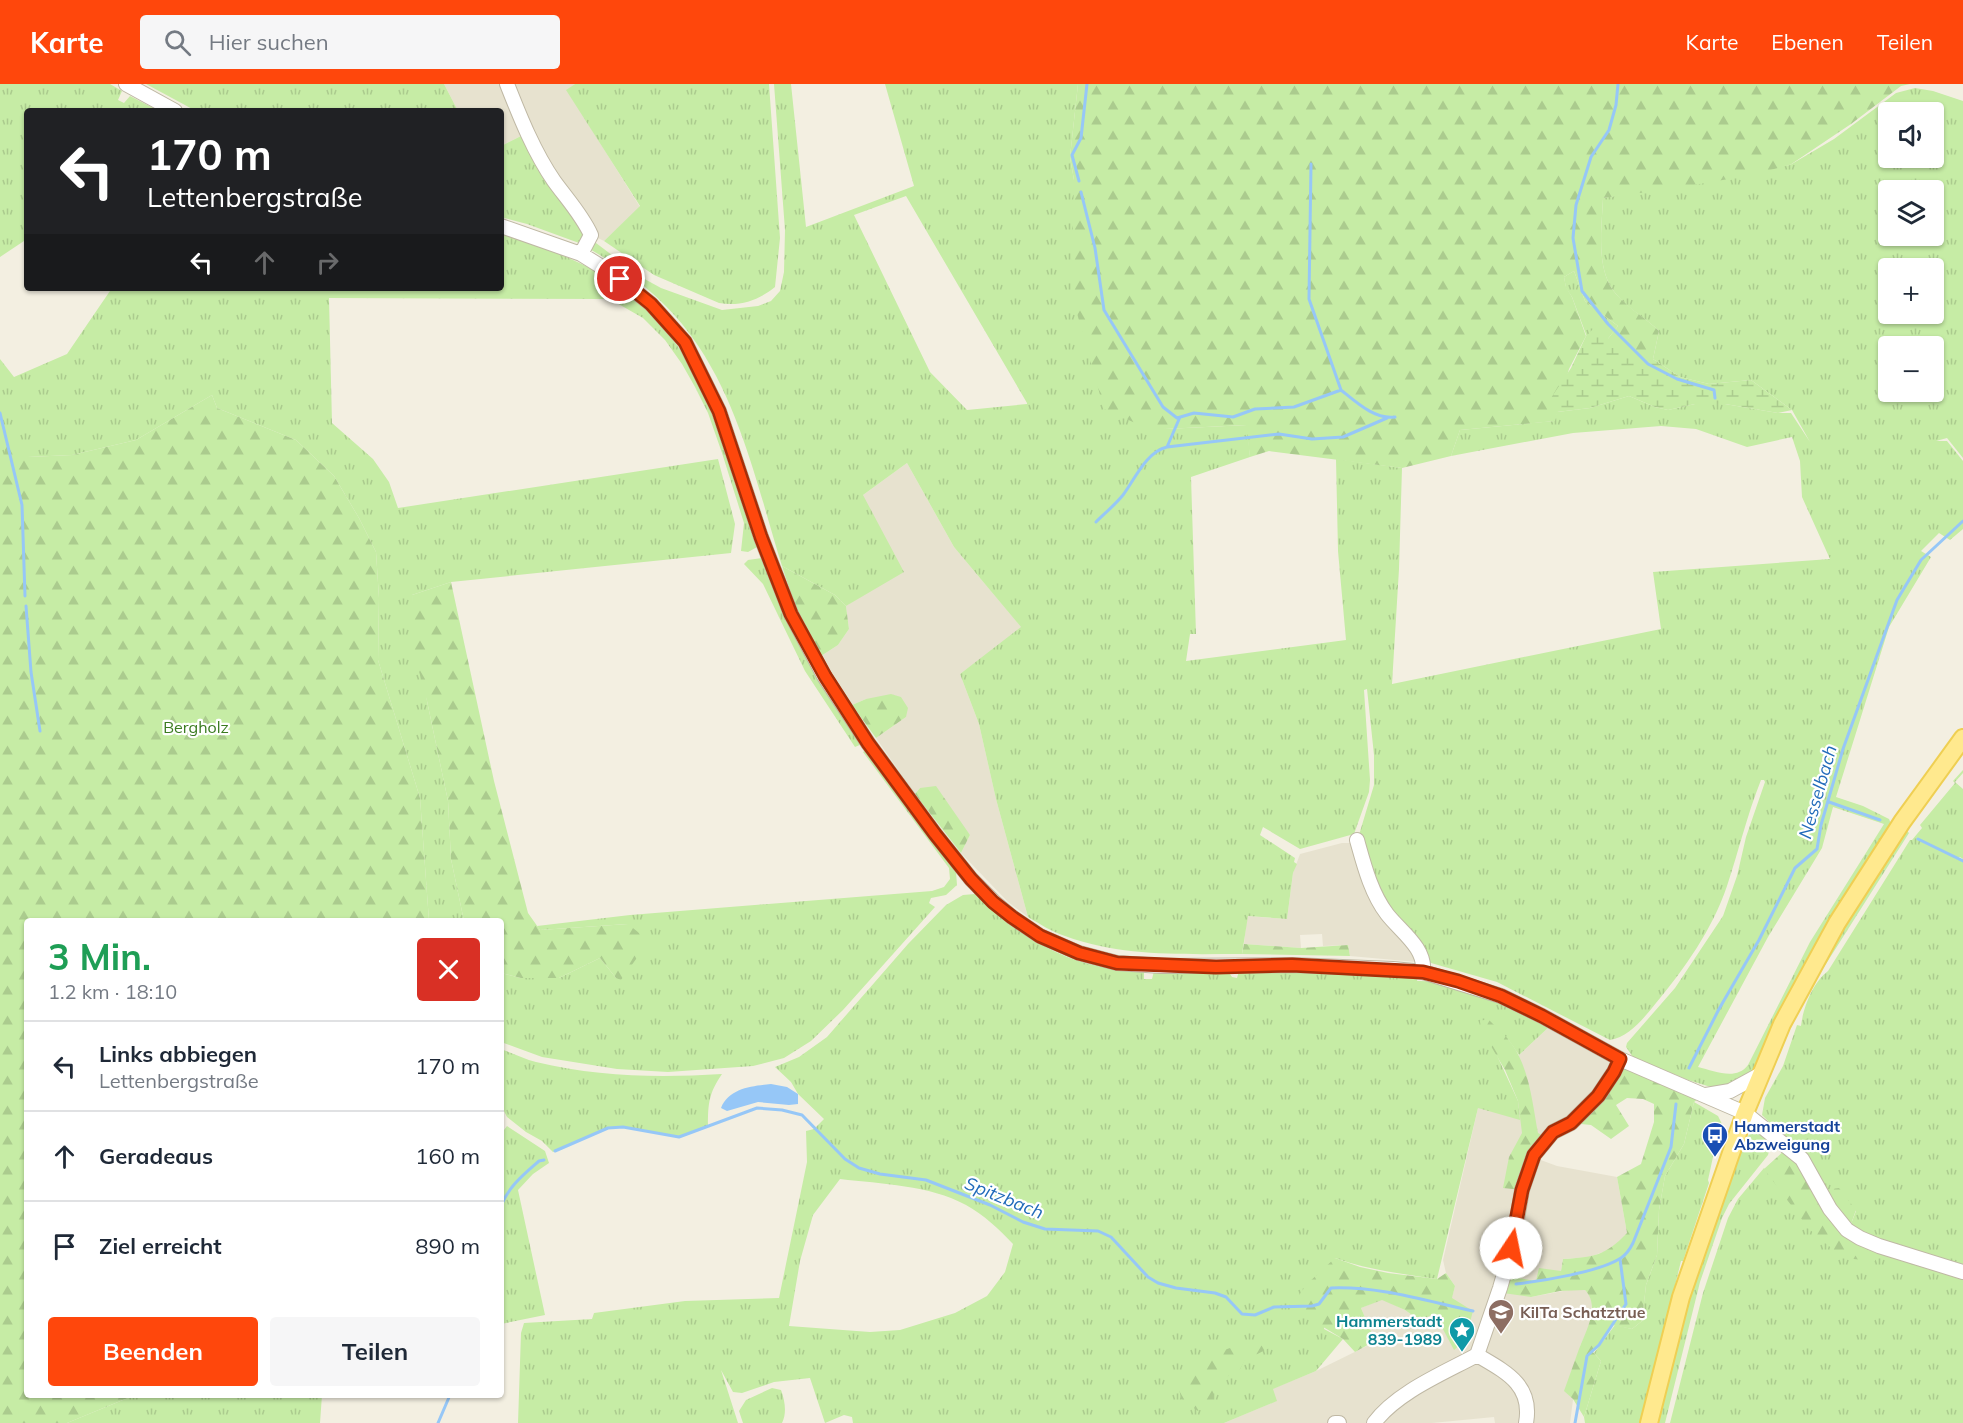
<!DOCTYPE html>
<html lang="de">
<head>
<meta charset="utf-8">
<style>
	:root { --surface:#fff; --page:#f6f6f7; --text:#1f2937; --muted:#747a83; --line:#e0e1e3; --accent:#ff470c }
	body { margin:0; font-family:Mulish,sans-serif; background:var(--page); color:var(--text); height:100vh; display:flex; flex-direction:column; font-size:22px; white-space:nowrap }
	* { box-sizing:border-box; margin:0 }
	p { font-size:20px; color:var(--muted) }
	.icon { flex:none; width:33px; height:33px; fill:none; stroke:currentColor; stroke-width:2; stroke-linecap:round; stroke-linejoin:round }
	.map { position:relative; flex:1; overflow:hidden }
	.panel { position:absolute; left:24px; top:834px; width:480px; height:480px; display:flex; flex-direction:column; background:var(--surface); border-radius:6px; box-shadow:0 2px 4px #0004 }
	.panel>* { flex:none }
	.banner { position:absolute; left:24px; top:24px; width:480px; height:183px; border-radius:6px; box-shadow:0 2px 4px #0004; background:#202124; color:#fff; overflow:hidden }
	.fabs { position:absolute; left:1878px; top:18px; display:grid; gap:12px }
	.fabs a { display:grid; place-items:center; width:66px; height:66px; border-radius:6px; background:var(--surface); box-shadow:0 2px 4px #0004; font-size:30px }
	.pin { position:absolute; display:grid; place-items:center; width:51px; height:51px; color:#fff; margin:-26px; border:3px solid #fff; border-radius:50%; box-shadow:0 2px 6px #0007 }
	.me { position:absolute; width:66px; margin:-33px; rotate:11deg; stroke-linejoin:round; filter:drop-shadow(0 0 4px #0008) }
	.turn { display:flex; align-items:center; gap:21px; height:126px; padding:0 24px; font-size:27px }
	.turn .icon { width:78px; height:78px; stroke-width:2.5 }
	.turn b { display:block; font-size:42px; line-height:51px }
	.lanes { display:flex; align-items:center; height:57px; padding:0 24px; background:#0003; justify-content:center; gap:30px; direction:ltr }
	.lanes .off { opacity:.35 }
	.round { display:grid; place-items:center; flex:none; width:63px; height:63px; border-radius:6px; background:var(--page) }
	.headline { display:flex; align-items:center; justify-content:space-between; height:102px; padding:0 24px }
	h1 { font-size:36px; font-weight:700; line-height:45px; color:#1e9e55 }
	.action { display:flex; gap:12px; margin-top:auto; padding:12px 24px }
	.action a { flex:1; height:69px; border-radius:6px; background:var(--accent); color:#fff; font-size:24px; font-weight:700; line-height:69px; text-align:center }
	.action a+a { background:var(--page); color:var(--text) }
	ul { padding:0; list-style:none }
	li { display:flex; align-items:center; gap:18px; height:90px; padding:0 24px; border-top:2px solid var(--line) }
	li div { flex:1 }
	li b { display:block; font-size:22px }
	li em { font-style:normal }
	header { display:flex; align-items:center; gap:36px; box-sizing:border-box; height:84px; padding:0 30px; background:var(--accent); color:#fff }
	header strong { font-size:28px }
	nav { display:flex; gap:33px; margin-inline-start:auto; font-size:21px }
	.search { width:420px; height:54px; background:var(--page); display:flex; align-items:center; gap:15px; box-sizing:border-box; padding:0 21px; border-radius:6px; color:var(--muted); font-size:22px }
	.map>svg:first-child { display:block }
	.residential { fill:#e7e2cf }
	.grass { fill:url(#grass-tufts); fill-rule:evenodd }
	.forest { fill:url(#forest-firs) }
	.wetland { fill:url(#wetland-marsh) }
	.water { fill:#96c7f7 }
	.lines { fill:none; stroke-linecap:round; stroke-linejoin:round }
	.stream { stroke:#96c7f7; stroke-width:3 }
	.minor-casing { stroke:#bfb8a4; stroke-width:16 }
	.major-casing { stroke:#efcf53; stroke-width:20 }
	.minor { stroke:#fff; stroke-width:14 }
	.major { stroke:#ffe98e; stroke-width:16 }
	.route-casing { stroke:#a62e08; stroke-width:15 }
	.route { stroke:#ff470c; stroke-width:10 }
	.labels { text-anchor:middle; stroke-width:4.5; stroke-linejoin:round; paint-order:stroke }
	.park-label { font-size:16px; fill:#3a7b20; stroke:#fff }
	.transit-label { font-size:16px; font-weight:bold; fill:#164399; stroke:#fff; text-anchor:start }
	.education-label { font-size:16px; font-weight:bold; fill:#785e54; stroke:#fff; text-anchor:start }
	.culture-label { font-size:16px; font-weight:bold; fill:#0d838f; stroke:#fff; text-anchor:end }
	.water-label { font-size:18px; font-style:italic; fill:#216bba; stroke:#fff }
</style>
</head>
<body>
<header>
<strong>Karte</strong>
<div class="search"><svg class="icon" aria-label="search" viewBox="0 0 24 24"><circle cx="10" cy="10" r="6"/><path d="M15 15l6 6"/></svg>Hier suchen</div>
<nav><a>Karte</a><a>Ebenen</a><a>Teilen</a></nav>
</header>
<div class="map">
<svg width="1963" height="1339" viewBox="0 0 1963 1339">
	<defs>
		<pattern id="grass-tufts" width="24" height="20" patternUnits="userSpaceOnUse" patternTransform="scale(1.5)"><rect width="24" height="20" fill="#c6eca5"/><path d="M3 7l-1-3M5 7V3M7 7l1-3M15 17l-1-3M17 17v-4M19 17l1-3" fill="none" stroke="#abcb8e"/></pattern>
		<pattern id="forest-firs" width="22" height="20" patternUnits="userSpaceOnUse" patternTransform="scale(1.5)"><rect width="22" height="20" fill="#c6eca5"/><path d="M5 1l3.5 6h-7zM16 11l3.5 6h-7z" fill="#abcb8e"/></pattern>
		<pattern id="wetland-marsh" width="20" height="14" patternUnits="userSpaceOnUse" patternTransform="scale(1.5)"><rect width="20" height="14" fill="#c6eca5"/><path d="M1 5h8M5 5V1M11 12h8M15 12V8" fill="none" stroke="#abcb8e"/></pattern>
	</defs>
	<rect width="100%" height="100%" fill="#f3efe1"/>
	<path class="residential" d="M444,0h131l-8,6 73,117 -36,34 -12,-6 -69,-100 -22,11v-35h-43z
		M907,379l47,84 68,81 -62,46 19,50 17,75 32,118 -20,-15 -47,-49 9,-18 -50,-47 -5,6 -39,-56 30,-21 -40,-18 -14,6 -31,-49 17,-11 11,-16 -3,-23 26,-17 -9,-94z
		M1342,759h12l63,119 -67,-6 -2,-11 -25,1 -1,-12 -22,1 1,13 -57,-4 3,-28 40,3 6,-46 7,-19z
		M1550,942l68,33 -5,13 -75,87 19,7 60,11 10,56 -15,16 -23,8 -26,2 -2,12 -25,10 -5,16 43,-8 11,1 5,6 2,7 -3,24 -9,19 -10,77h-75l-1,-6 -62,6h-208l52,-22 -4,-12 44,-18 59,-29 -14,-34 21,-9 23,11 14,10 33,-23 3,-11 -9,-13 -3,-13 35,-152 40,-7 1,-46z"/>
	<path class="grass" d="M0,0h110l12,7 -4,9 6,3 6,-7 29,15h-132v128l-27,18z
		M146,0h298l14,27h-262z
		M575,0h194l11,154 -5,49c-16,13 -35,20 -56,16l-65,-28 -50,-34 36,-35 -74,-116z
		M774,0h17l15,143 108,-41 -29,-102h193l-8,73 4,23 91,249 82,-4 3,32 -59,20 5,157h-6l-4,27 160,-21 -8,-89 -2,-92 66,9 -3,101 -7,115 269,-55 -8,-57 177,-13 -28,-62 -2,-36 -8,-24 -45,10 -51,-18 -35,-3 -88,7 -122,23 9,-26 94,-9 3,-9 33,-4 39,-12 26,11 13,3 27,-6h30l53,9h13l19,29 -18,-32 -41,-30 -42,4 -29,-7 -27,-18 6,-28c-13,-13 -32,-23 -43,-37 -21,-24 -14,-67 -13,-96l187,-33 44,-26 62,-46 19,-5 18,3 30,10v357l-16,-20 -11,3h11l16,20v68l-13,11 -11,-7 -18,18 10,6 -42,70 -53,170 27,9 26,13 2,5 -137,247 -25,15 -15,2 -26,-8 -55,-23 -7,-10 1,-4 48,-55 48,-72 14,-40 9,-39 19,-55 -1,-2h-3c-14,35 -22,70 -34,106 -15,44 -42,82 -71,117 -12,15 -27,34 -46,37l-113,-58 -66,-19 -25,-34 -22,-24 -25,-70 15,-50v-30l-7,-66 -3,1 6,90 -1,12 -15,42 -54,15 -37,-22 -3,8 35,23 -1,4 3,2 -4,9 -6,46 -39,-3 -6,38c-60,0 -119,3 -177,-18 -13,-4 -25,-12 -37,-19l-32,-118 -17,-75 -19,-50 61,-47 -67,-80 -47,-84 -44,32 41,77 -58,34 -11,-11 -53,-29c-24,-77 -42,-163 -90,-229 -27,-38 -64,-66 -104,-89l2,-5h6l45,34 20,11 61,22 36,-4 13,-5 9,-10 4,-19 1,-42zM1888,28h46v46h-46zM1888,106h46v46h-46zM906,112l121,207v1l-60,6 -37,-38 -76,-157zM1888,184h46v46h-46zM1888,262h46v46h-46zM1833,723l51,17 -74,118 -62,123c-12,16 -33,6 -50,2l70,-130 54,-89z
		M523,51l61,98 -2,9 -3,1 -52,-19 -26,-7v-71z
		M501,150c39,11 74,25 109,45l-2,20 -279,-1 3,125 41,36 16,23 9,26 320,-49 17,65 -4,29 -280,29 -39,13 15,106 21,100 3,58 13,62h-35l-9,-123 -42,-138 1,-62 -3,-46 -17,-34 -25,-42 -38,-36 -79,-32 -5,-13 -76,45 -64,15 -44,2 -28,18v-116l14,18 53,-23 45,-66h389z
		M1574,187l11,30 33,25 -11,14 -17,5 -18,-48 -6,-9 -2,-11z
		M622,204c17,14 34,30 48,48 47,60 65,139 89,210l-11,6 -7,-1 3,-28 -22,-70 -14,-40 -13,-26 -13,-23 -17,-24 -22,-22 -28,-16v-8z
		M762,474l23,55 26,54 51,77 -7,3 -50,-76 -42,-87 -19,-20 4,-4z
		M866,666l90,122 1,13 -11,10 -15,3 -2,5 6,4 -92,103 -32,31 -27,17 -31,8 -85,6 -51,-3 -75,-12 -41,-15v-69l20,5h38l41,-20 16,20 12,-54 -88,6 -3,-4 93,-11 302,-24 12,-4 6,-8 -1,-11 -86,-116z
		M1963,686v3l-8,9 8,7v70l-3,-2 -5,1 8,4v405l-57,-16 -2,-5 -40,-12 -13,-10 5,-13 -31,-23 -20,-30 -43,-43 3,-17 18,-32 14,-41 4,1c2,-18 12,-44 27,-55l82,-131h2l10,-12 -2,-3 35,-42 -2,-2z
		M1905,745l4,4 -85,134 -8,6 14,-25z
		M975,810c39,35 75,63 127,73 14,2 28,3 42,4v8h8l2,-8h74l4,6 5,1 2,-7h94l85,6 -1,4c48,-1 91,24 133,45l-31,29 -11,-16 -14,10 24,52 2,19 -42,-12 -41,171c-35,-5 -69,-9 -102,-21l-11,71 19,10 -27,32 -43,18 4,12 -53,22h-371l-1,-6 -8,-2 -19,8 -15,-45 -36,4 -32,11 -9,-1 -12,-22 17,53h-220l3,-90 3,-10 68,-4 2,-6 91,-12 94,-3 28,-136 -1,-31 8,-2 10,-10 -26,-25 -7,-12 -16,-15 24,-10 28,-20 81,-93 38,-39 17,-10zM840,1095c42,5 89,6 126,26 18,10 33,24 47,39l-8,28 -18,24 -32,17 -55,17 -30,2 -81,-6 11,-65 13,-46z
		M501,965c11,4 23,10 35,13 62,15 123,16 186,12 -13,19 -14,29 -14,52l-29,11 -56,-10 -15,1 -55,24 -11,-11 -16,-9 -19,-15 -6,-12z
		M1694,1018l24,14 6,12 -11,29 -5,23 1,3 -26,78h-2l-39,162h-57l-1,-6 17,-56 -7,-8 21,-28 17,4 10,-8 4,-36 11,-30 2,-45 6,-34 19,-32z
		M507,1042l38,25 4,12 -16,11 -15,16 27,125 -44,9v-195l3,1z
		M1760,1047l9,8 1,8 -2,8 -39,49 -7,14 -22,64 -35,141h-9l42,-159 45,-125 9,-6z
		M1764,1084l28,36 86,44 85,27v148h-293l33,-130 25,-75 10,-19z
		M772,1304l9,2c4,11 6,23 1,33h-39l-4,-12 7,-11z
		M135,1311h187l-2,28h-253z"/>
	<path class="forest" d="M1078,0h832l-9,2 -50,38 -61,41 -44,11 -70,12 -73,10c-1,29 -8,72 13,96 12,14 30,24 43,37l-6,28h-22l-24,-19 11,-14 -33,-25 -11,-30 -10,6 2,10 6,10 14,39 -17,33 -14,52 -95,9 -9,26 -49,12 -133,-17 -19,6 -4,-32 -81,4 -32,-7 -29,-13 -33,-117 3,-112 -4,-23z
		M212,311l5,13 79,32 38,36 25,42 17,34 3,46 -1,62 42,138 9,123h-402v474h108l-68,28h-67v-948l7,-36 21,18 44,-2 64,-15z
		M782,482l53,29 11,11 3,23 -11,16 -17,11 -21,-35z
		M451,498l43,199 34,132 12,17 88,-6 21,17 -28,39 -5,-2 -16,-20 -41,20h-38l-20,-5v-52h-37l-13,-62 -3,-58 -21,-100 -14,-52 -1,-54z
		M891,610l10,3 7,11 -2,9 -30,21 -24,-33 14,-6z
		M936,702l34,49 -9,18 -46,-59 5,-6z
		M1244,860l57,4 47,-3 2,11 -108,-2z
		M1488,935c6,6 14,13 20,20 21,25 24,62 30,94l9,5 -25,52 -19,-2 6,-31 13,-24 -4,-32 -13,-31 -24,-41 -1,-8z
		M1620,975l83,36 -9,7 -10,42 -19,32 -6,34 -2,45 -11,30 -4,36 -10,8 -20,-4 -13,20 -7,6 9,10 -17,56 -11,-18 -9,-8c5,-14 10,-28 15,-42 6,-17 22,-42 6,-59l-25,1 -29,6 -28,-4 3,-17 30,5 3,-13 22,3 2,-12c31,-2 42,-3 64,-26l-10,-56 24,-13 13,-42v-18l-11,-5 -16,-1 -11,7 13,21 -18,13 -20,-14 -20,-2z
		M1786,1065l30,42 23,-3 17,22 -5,14 27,24 -3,13 -32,-3 -34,-29 -45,-60z
		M1335,1174l25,9 28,6 49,6 9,-6 9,13 -3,12 21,13 -8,30 -11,9 -19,-36 -16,6 -14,-10 -23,-10 -21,8 14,33 -20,11 -12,-13 -33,-20 -13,-21 10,-14z
		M1260,1256l9,2v6l-25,13 -6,12 -16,5 -8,12 -1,11 -15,10 -17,-12 -4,-22 3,-4 10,1v-9c23,-12 45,-20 70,-25z"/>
	<path class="wetland" d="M1595,243l37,32h21l27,18 29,7 42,-4 41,30 -14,3 -53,-9h-30l-27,6 -13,-3 -26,-11 -39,12 -33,4 -10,-8 24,-36 15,-32z"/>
	<path class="water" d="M771,1000l16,3 11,7v10l-9,1 -31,-3 -31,9 -6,-3c8,-20 31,-22 50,-24z"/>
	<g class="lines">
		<path class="stream" d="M1618,0l-2,21 -7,25 -18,27 -15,48 -3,33 9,53 26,33 40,40 29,15 37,11 1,8
			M1311,80l-2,135 32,91
			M1079,97l-7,-26 9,-17 6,-54
			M1081,108l14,56 9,62 59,97 14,11 17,-5 39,4 22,-8 39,-2 47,-17c15,12 34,30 54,27
			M0,329l22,92 3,91
			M1167,363l112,-13 33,5 31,-2 44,-19
			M1096,438c9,-9 19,-17 27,-27 12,-16 23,-43 44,-48l13,-30
			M26,522l5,66 9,59
			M1829,718l51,18
			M1918,755l45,22
			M1689,984l30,-59 40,-69 36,-72 22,-19 4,-24 22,-76 54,-149 24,-40 42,-39
			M555,1067l53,-23 15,-1 56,10 78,-29 25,2 20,5 43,44 14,9 21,6 46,6 64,25 33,17 22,7 53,2 13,6 37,40 10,6 18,5 39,5 11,4 16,17 13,1 19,-8 38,-1 7,-2 12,-16c48,-2 95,13 142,23
			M501,1122c8,-20 22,-31 38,-45l5,-1
			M1516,1200c26,-3 83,-12 105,-26 6,-4 9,-9 12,-15l38,-96 5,-43
			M438,1339l12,-28
			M1575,1339l12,-67 12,-11 27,-41 -6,-45"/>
		<g class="minor-casing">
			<path id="minor" d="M126,0l49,27
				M507,0c13,33 27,68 47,97 13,18 28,34 37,54l-10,19
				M501,142l80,28 32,20 38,30 34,38 34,69 42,126 30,77 33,62 44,67 67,91 36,45 22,22 19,16 28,19 39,17 38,10 44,3 131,-1 101,4 30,3 78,24 41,20 78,43 125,54 57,46 28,50 17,21 13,8 19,8 84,26
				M1357,756c7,25 14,53 30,74 14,18 39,34 36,58
				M1706,1011l24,-4 31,-17
				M1477,1271c29,17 56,30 49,68
				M1335,1339h4
				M1374,1339c23,-31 70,-50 103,-68l23,-67 13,-45 9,-53 12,-35 19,-23 18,-9 27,-27 16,-24 6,-13"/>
		</g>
		<g class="major-casing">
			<path id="major" d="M1649,1339l32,-126 64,-184 37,-89 55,-101 65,-101 61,-84"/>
		</g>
		<use href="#minor" class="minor"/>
		<use href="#major" class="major"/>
	</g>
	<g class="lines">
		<g class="route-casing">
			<path id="route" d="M620,195l31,25 34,38 34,69 42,126 30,77 34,62 43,67 67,91 36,45 22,23 19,15 28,19 39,17 38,10 99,4 76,-2 131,7 35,9 43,15 41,20 78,43 -6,13 -16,24 -27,27 -18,9 -19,23 -12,35 -11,58"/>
		</g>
		<use href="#route" class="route"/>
	</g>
	<defs>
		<g id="bus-pin" transform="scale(1.35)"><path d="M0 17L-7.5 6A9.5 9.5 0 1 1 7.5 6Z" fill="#1a4fb4" stroke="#fff"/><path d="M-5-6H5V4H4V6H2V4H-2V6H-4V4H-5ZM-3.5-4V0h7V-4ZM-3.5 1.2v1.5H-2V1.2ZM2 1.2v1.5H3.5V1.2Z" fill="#fff"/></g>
		<g id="school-pin" transform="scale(1.35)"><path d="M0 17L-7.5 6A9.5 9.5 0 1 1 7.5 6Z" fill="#8d6e63" stroke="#fff"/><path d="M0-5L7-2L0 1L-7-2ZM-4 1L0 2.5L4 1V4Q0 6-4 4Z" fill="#fff"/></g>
		<g id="sight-pin" transform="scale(1.35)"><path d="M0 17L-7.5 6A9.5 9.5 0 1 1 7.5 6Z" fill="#0f9aa8" stroke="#fff"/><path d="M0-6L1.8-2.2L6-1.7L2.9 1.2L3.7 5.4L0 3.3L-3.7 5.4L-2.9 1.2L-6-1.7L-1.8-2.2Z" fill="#fff"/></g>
	</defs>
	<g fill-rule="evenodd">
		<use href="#bus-pin" x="1715" y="1051"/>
		<use href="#school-pin" x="1501" y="1228"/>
		<use href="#sight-pin" x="1462" y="1246"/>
	</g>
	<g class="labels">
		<g class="park-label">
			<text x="196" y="649">Bergholz</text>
		</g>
		<g class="transit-label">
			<text x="1734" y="1048">Hammerstadt<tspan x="1734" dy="18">Abzweigung</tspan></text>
		</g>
		<g class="education-label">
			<text x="1520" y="1234">KiITa Schatztrue</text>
		</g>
		<g class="culture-label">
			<text x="1442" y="1243">Hammerstadt<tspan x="1442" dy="18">839-1989</tspan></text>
		</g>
		<g class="water-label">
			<text transform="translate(1818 708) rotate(-74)" y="6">Nesselbach</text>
			<text transform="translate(1004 1114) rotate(22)" y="6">Spitzbach</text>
		</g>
	</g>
</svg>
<div class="fabs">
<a><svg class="icon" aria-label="sound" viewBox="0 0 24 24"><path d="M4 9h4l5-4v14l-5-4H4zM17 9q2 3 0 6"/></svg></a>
<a><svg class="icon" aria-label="layers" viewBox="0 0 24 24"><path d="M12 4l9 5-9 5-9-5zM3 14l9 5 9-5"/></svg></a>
<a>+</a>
<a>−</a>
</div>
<div class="pin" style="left:620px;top:195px;background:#d93025"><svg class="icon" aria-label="arrive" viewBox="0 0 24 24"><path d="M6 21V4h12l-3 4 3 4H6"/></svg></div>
<svg class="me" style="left:1511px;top:1164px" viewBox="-20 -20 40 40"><circle r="19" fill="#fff"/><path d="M0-13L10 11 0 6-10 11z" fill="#ff470c"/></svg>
<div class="banner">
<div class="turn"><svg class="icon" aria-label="left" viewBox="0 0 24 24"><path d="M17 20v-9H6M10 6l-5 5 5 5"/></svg><div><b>170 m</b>Lettenbergstraße</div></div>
<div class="lanes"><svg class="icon" aria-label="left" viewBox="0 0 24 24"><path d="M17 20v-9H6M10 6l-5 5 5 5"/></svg><svg class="icon off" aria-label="ahead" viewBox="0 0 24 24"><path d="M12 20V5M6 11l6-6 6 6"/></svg><svg class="icon off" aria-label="right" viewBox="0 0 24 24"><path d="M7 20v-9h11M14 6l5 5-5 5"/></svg></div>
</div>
<section class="panel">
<div class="headline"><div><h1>3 Min.</h1><p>1.2 km · 18:10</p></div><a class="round" style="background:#d93025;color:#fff"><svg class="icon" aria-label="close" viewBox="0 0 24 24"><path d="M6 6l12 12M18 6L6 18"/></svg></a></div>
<ul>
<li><svg class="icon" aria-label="left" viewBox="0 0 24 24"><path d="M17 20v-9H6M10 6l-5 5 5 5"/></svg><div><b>Links abbiegen</b><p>Lettenbergstraße</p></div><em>170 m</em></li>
<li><svg class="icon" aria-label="ahead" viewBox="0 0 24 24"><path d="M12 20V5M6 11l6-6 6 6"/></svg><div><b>Geradeaus</b></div><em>160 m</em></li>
<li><svg class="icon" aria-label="arrive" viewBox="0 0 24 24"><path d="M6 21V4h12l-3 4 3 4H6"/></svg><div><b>Ziel erreicht</b></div><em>890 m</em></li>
</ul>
<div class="action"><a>Beenden</a><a>Teilen</a></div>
</section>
</div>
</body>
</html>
